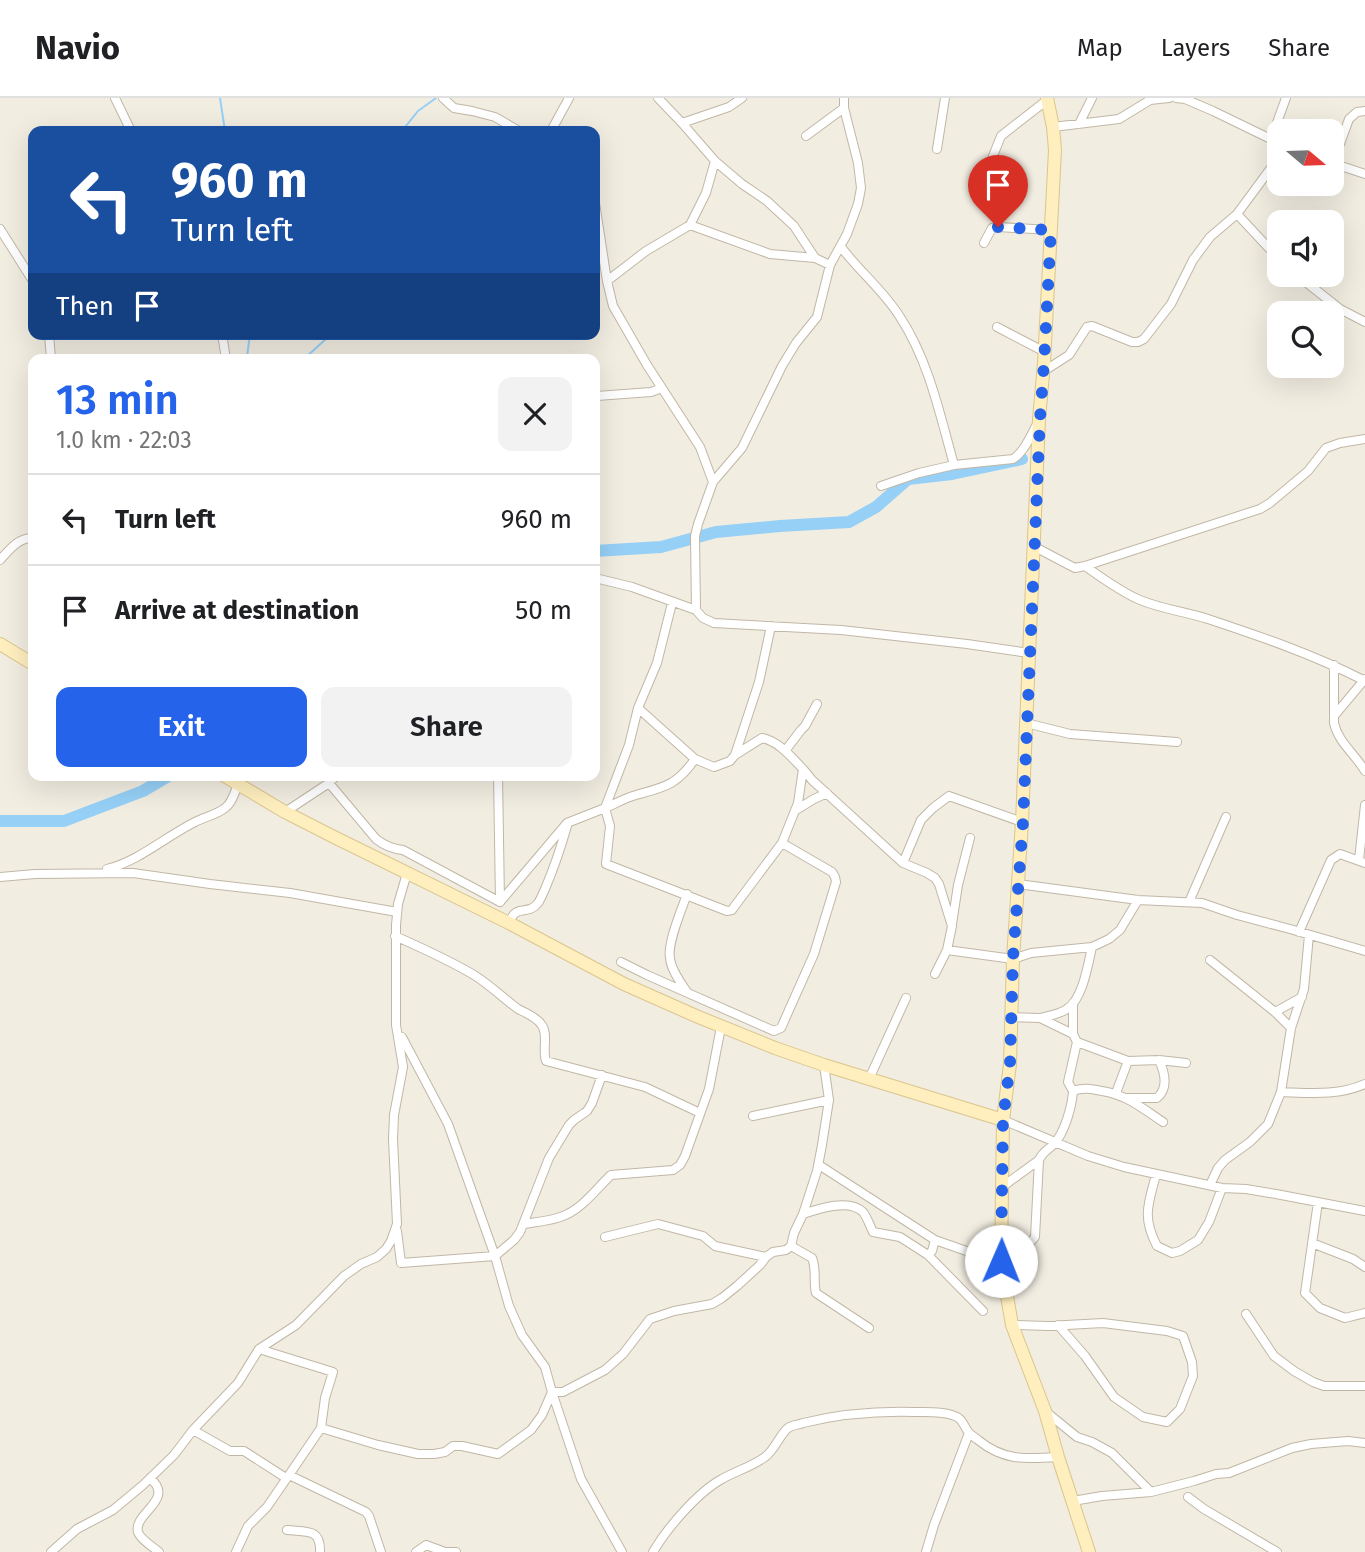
<!DOCTYPE html>
<html lang="en">
<head>
<meta charset="utf-8">
<style>
	:root { --surface:#fff; --page:#f2f2f2; --text:#202124; --muted:#757577; --line:#e0e0e0; --accent:#2563eb }
	body { margin:0; font-family:"Fira Sans",sans-serif; background:var(--page); color:var(--text); height:100vh; display:flex; flex-direction:column; font-size:26px; white-space:nowrap }
	* { box-sizing:border-box; margin:0 }
	p { font-size:23px; color:var(--muted) }
	.icon { flex:none; width:38px; height:38px; fill:none; stroke:currentColor; stroke-width:2; stroke-linecap:round; stroke-linejoin:round }
	.map { position:relative; flex:1; overflow:hidden }
	.details { position:absolute; left:28px; top:256px; width:572px; height:427px; display:flex; flex-direction:column; background:var(--surface); border-radius:14px; box-shadow:0 7px 28px #0002 }
	.details>* { flex:none }
	.top-card { position:absolute; left:28px; top:28px; width:572px; height:214px; border-radius:14px; box-shadow:0 7px 28px #0002; background:#1a4fa0; color:#fff; overflow:hidden }
	.needle { width:46px; rotate:109deg }
	.tools { position:absolute; left:1267px; top:21px; display:grid; gap:14px }
	.tools a { display:grid; place-items:center; width:77px; height:77px; border-radius:14px; background:var(--surface); box-shadow:0 7px 28px #0002; font-size:35px }
	.pin { position:absolute; display:grid; place-items:center; width:60px; height:60px; color:#fff; margin:-72px -30px; border-radius:50% 50% 50% 0; rotate:-45deg; box-shadow:0 0 7px #0007 }
	.pin .icon { rotate:45deg }
	.me { position:absolute; width:77px; margin:-38px; rotate:1deg; stroke-linejoin:round; filter:drop-shadow(0 0 5px #0008) }
	.turn { display:flex; align-items:center; gap:24px; height:147px; padding:0 28px; font-size:32px }
	.turn .icon { width:91px; height:91px; stroke-width:2.5 }
	.turn b { display:block; font-size:49px; line-height:60px }
	.then { display:flex; align-items:center; height:66px; padding:0 28px; background:#0003; gap:14px; font-size:26px }
	.round { display:grid; place-items:center; flex:none; width:74px; height:74px; border-radius:14px; background:var(--page) }
	.overview { display:flex; align-items:center; justify-content:space-between; height:119px; padding:0 28px }
	h1 { font-size:42px; font-weight:600; line-height:52px; color:var(--accent) }
	.cta { display:flex; gap:14px; margin-top:auto; padding:14px 28px }
	.cta a { flex:1; height:80px; border-radius:14px; background:var(--accent); color:#fff; font-size:28px; font-weight:600; line-height:80px; text-align:center }
	.cta a+a { background:var(--page); color:var(--text) }
	ul { padding:0; list-style:none }
	li { display:flex; align-items:center; gap:21px; height:91px; padding:0 28px; border-top:2px solid var(--line) }
	li div { flex:1 }
	li b { display:block; font-size:26px }
	li em { font-style:normal }
	header { display:flex; align-items:center; gap:42px; box-sizing:border-box; height:98px; padding:0 35px; background:var(--surface); border-bottom:2px solid var(--line) }
	header strong { font-size:33px }
	nav { display:flex; gap:38px; margin-inline-start:auto; font-size:24px }
	.map>svg:first-child { display:block }
	.lines { fill:none; stroke-linecap:round; stroke-linejoin:round }
	.stream { stroke:#96d0f7; stroke-width:2 }
	.river { stroke:#96d0f7; stroke-width:12 }
	.street-casing { stroke:#c1b7a6; stroke-width:10 }
	.secondary-casing { stroke:#dac58d; stroke-width:14 }
	.street { stroke:#fff; stroke-width:8 }
	.secondary { stroke:#ffeebe; stroke-width:12 }
	.route { stroke:#2563eb; stroke-width:12; stroke-dasharray:0 21.6 }
</style>
</head>
<body>
<header>
<strong>Navio</strong>
<nav><a>Map</a><a>Layers</a><a>Share</a></nav>
</header>
<div class="map">
<svg width="1365" height="1454" viewBox="0 0 1365 1454">
	<rect width="100%" height="100%" fill="#f2ede1"/>
	<g class="lines">
		<path class="stream" d="M220,0l5,33
			M402,33l16,-20 18,-13
			M249,261l-2,-2 3,-23
			M286,261l20,-2 20,-18 1,-5"/>
		<path class="river" d="M595,453l66,-4 55,-15 64,-6 69,-4 27,-15 32,-28 44,-5 70,-15
			M0,723h64l79,-30 27,-16"/>
		<g class="street-casing">
			<path id="street" d="M115,0l16,33
				M443,0l11,10 18,3 23,6 24,14
				M658,0l24,25 33,38 27,23 25,17 27,25 21,32 15,7
				M1176,0l9,1 28,12 66,32
				M682,25l47,-16 13,-9
				M1079,26l13,-26
				M1053,29l66,-8 31,-19 19,-2
				M551,33l18,-33
				M806,38l38,-28
				M1271,41l15,-41
				M937,51l8,-51
				M993,58l8,-20 46,-36
				M1332,65l33,11
				M1333,65l16,-44 8,-7 8,-1
				M595,105l12,78 6,25 34,59 53,82 13,35
				M1237,116l42,45
				M690,127l80,29 45,4
				M0,131l33,52
				M984,145l8,-15 6,-1 53,3
				M841,149c18,24 43,44 59,70 29,44 40,98 54,148l59,-6c11,-7 17,-22 23,-33
				M1297,177l43,34 25,13
				M607,183l39,-30 44,-26 16,-32 9,-32
				M997,229l48,25
				M49,236l2,25
				M222,236l4,25
				M1044,273l25,-16 18,-28 5,-1 40,16h6l6,-3 27,-35 22,-44 17,-23 27,-23 42,-57
				M597,298l54,-4 11,-4
				M881,388l38,-13 35,-8
				M1035,449l36,19 4,2 10,-2 175,-57 10,-6 38,-32 18,-23 14,-5 25,-4
				M0,462c9,-10 19,-23 33,-22
				M1085,468c17,12 36,26 55,34 22,9 46,12 68,19 54,18 107,36 157,62
				M595,480l37,9 64,23 7,8 11,5 127,7 126,14 62,9
				M672,505l-15,60 -19,45 57,51 19,8 16,-6 5,-6 24,-73 12,-56
				M696,512l-1,-74 3,-12 15,-42 29,-34 40,-82 14,-23 21,-26 13,-52 17,-31 11,-30 3,-16 -3,-25 -14,-55v-10
				M1334,567v58c4,19 21,31 31,48
				M638,610l-9,37 -24,63c10,-4 20,-10 31,-13 29,-8 41,-10 59,-36
				M1334,618l31,-37
				M1026,625l44,11 107,8
				M785,653l16,-21 4,-4 12,-22
				M803,671l9,11 91,83 24,10 8,5 4,6 13,42 -5,24
				M498,677l2,127
				M329,685l47,56c9,7 16,10 27,11l97,52 67,-79 38,-15 5,18 -4,38 121,47 5,-1 2,-3 48,-64 16,-40 5,-34c-12,-12 -23,-27 -41,-31l-27,17
				M796,712l18,-11 13,-6
				M285,714l44,-29 8,-8
				M1359,762l6,-55
				M903,765l18,-43 12,-12 16,-12 73,26
				M107,771c32,-8 58,-32 88,-47 9,-5 21,-7 30,-14 7,-5 10,-16 13,-24
				M0,779l35,-3 98,-1 77,11 80,9 107,19
				M1018,786l120,16 64,3 35,12 53,14 75,22
				M1189,804l37,-85
				M509,825c8,-21 18,-6 29,-20 3,-4 5,-10 7,-14 9,-21 16,-42 22,-63
				M952,826l6,-39 12,-47
				M1299,834l32,-72 9,-6 25,9
				M395,838c27,12 54,24 79,39 16,10 29,23 44,34 8,4 18,8 23,15 8,9 1,26 5,37l99,26 55,26
				M1210,862l65,52 16,16
				M621,864l26,13 127,56 7,-3 33,-74 22,-72 -1,-5 -3,-5 -50,-29
				M935,876l12,-24 66,9 18,-6 61,-6 17,-8 11,-9 18,-30
				M687,894c-6,-9 -16,-22 -17,-34 -3,-15 12,-49 17,-64
				M1073,905v31l4,8 -9,40 5,9
				M1275,914l27,-15
				M1012,919l28,1 33,16
				M1040,920c8,-2 20,-4 27,-9 16,-10 21,-45 25,-62
				M402,939l46,87 47,132 14,50 13,29 23,32 7,25 29,87 41,73
				M1077,944l51,19 31,-1 27,3
				M869,981l37,-81
				M1281,994l10,-64 13,-39 5,-54
				M1116,995l12,-32
				M1128,1000h29c12,-10 8,-25 2,-38
				M753,1018l76,-16
				M1003,1022l85,36 36,11 98,21 24,1 30,5 89,17
				M819,1067l116,75
				M1156,1077c-8,29 -14,43 1,71l15,7 8,-2 18,-11 11,-18 13,-34
				M1210,1087l8,-17 7,-8 25,-18 18,-18 13,-32c29,1 57,4 84,-8
				M1002,1089l37,-27
				M1318,1104l-13,91 15,15 25,10 20,-5
				M803,1116c15,-5 46,-16 60,-2 4,5 7,14 10,20l27,5 28,18 4,-4 3,-11 60,21h6
				M524,1126c13,-2 27,-3 39,-8 19,-7 33,-27 48,-41l62,-5 7,-5 5,-9 24,-67 12,-62
				M397,1133l4,32 94,-7 19,-16 6,-8 29,-74 20,-33 5,-5 13,-9 5,-8 10,-28
				M605,1139l53,-13 45,12 12,10 51,11
				M1312,1145l41,16 12,8
				M791,1148l21,12c5,12 1,24 4,35l53,35
				M1001,1149l28,-3 6,-7 4,-77c4,-9 9,-10 15,-16 11,-12 18,-38 19,-53 10,-4 19,-2 29,0 25,4 40,17 61,31
				M928,1157l55,56
				M1246,1216l28,42 20,15 19,11 11,4h41
				M1012,1227l36,1 55,-3 64,8 16,5 9,26 1,14 -13,33 -13,13 -24,-5 -29,-20 -29,-41 -27,-31
				M259,1251l74,23 -8,26 -4,30 -32,47
				M1045,1313l32,26 15,5 20,11 39,39
				M321,1330l57,17 40,9h16l11,-2 8,-6h9l36,8 33,-24 11,-15 10,-23h11l42,-22 18,-16 27,-35 24,-8 38,-7 10,-6 15,-12 23,-21 6,-8 7,-5 13,-2 5,-4 3,-13 9,-19 14,-43 5,-26 7,-45 -5,-35
				M193,1332l37,21h14l42,27
				M150,1380c26,22 -17,35 -12,54 2,7 15,15 21,20
				M1188,1399l16,12 73,43
				M1073,1403l29,-5 49,-4 43,-11 22,-7 13,-1 63,-25 19,-4 37,-3 17,2
				M287,1432c19,2 34,-2 33,22
				M51,1454l26,-23 36,-19 30,-25 31,-30 19,-25 45,-47 21,-34 37,-24 48,-49 17,-12 16,-7 9,-8 5,-8 6,-17 -4,-85 1,-24 9,-48 -7,-42v-100l2,-21 9,-31
				M236,1454l12,-26 19,-19 22,-32 77,37 3,4 12,36
				M416,1454l10,-7 19,7h11
				M653,1454c14,-24 45,-60 69,-73 14,-8 29,-12 43,-22 10,-7 15,-23 23,-29 4,-3 10,-3 15,-5 37,-9 74,-12 111,-11 13,0 26,-1 38,3 11,3 11,10 17,18 1,1 8,6 9,7 26,21 47,19 80,17
				M926,1454l8,-27 35,-92"/>
		</g>
		<g class="secondary-casing">
			<path id="secondary" d="M1047,0l6,29 2,23 -11,213 -5,56 -17,403 -9,137 -3,105 -7,56 -2,141 11,64 33,86 13,46 31,95
				M0,546l33,20
				M223,677l62,37 49,25 175,86 115,61 72,32 79,32 49,17 179,55"/>
		</g>
		<use href="#street" class="street"/>
		<use href="#secondary" class="secondary"/>
	</g>
	<g class="lines">
		<path class="route" d="M998,129l53,3 -7,133 -4,56 -17,403 -10,136 -3,106 -7,56 -2,141"/>
	</g>
</svg>
<div class="tools">
<a><svg class="needle" viewBox="-14 -14 28 28"><path d="M0-13l5 13h-10z" fill="#e53935"/><path d="M0 13l5-13h-10z" fill="#757577"/></svg></a>
<a><svg class="icon" aria-label="sound" viewBox="0 0 24 24"><path d="M4 9h4l5-4v14l-5-4H4zM17 9q2 3 0 6"/></svg></a>
<a><svg class="icon" aria-label="search" viewBox="0 0 24 24"><circle cx="10" cy="10" r="6"/><path d="M15 15l6 6"/></svg></a>
</div>
<div class="pin" style="left:998px;top:129px;background:#d93025"><svg class="icon" aria-label="arrive" viewBox="0 0 24 24"><path d="M6 21V4h12l-3 4 3 4H6"/></svg></div>
<svg class="me" style="left:1001px;top:1163px" viewBox="-20 -20 40 40"><circle r="19" fill="#fff"/><path d="M0-13L10 11 0 6-10 11z" fill="#2563eb"/></svg>
<div class="top-card">
<div class="turn"><svg class="icon" aria-label="left" viewBox="0 0 24 24"><path d="M17 20v-9H6M10 6l-5 5 5 5"/></svg><div><b>960 m</b>Turn left</div></div>
<div class="then">Then<svg class="icon" aria-label="arrive" viewBox="0 0 24 24"><path d="M6 21V4h12l-3 4 3 4H6"/></svg></div>
</div>
<section class="details">
<div class="overview"><div><h1>13 min</h1><p>1.0 km · 22:03</p></div><a class="round"><svg class="icon" aria-label="close" viewBox="0 0 24 24"><path d="M6 6l12 12M18 6L6 18"/></svg></a></div>
<ul>
<li><svg class="icon" aria-label="left" viewBox="0 0 24 24"><path d="M17 20v-9H6M10 6l-5 5 5 5"/></svg><div><b>Turn left</b></div><em>960 m</em></li>
<li><svg class="icon" aria-label="arrive" viewBox="0 0 24 24"><path d="M6 21V4h12l-3 4 3 4H6"/></svg><div><b>Arrive at destination</b></div><em>50 m</em></li>
</ul>
<div class="cta"><a>Exit</a><a>Share</a></div>
</section>
</div>
</body>
</html>
